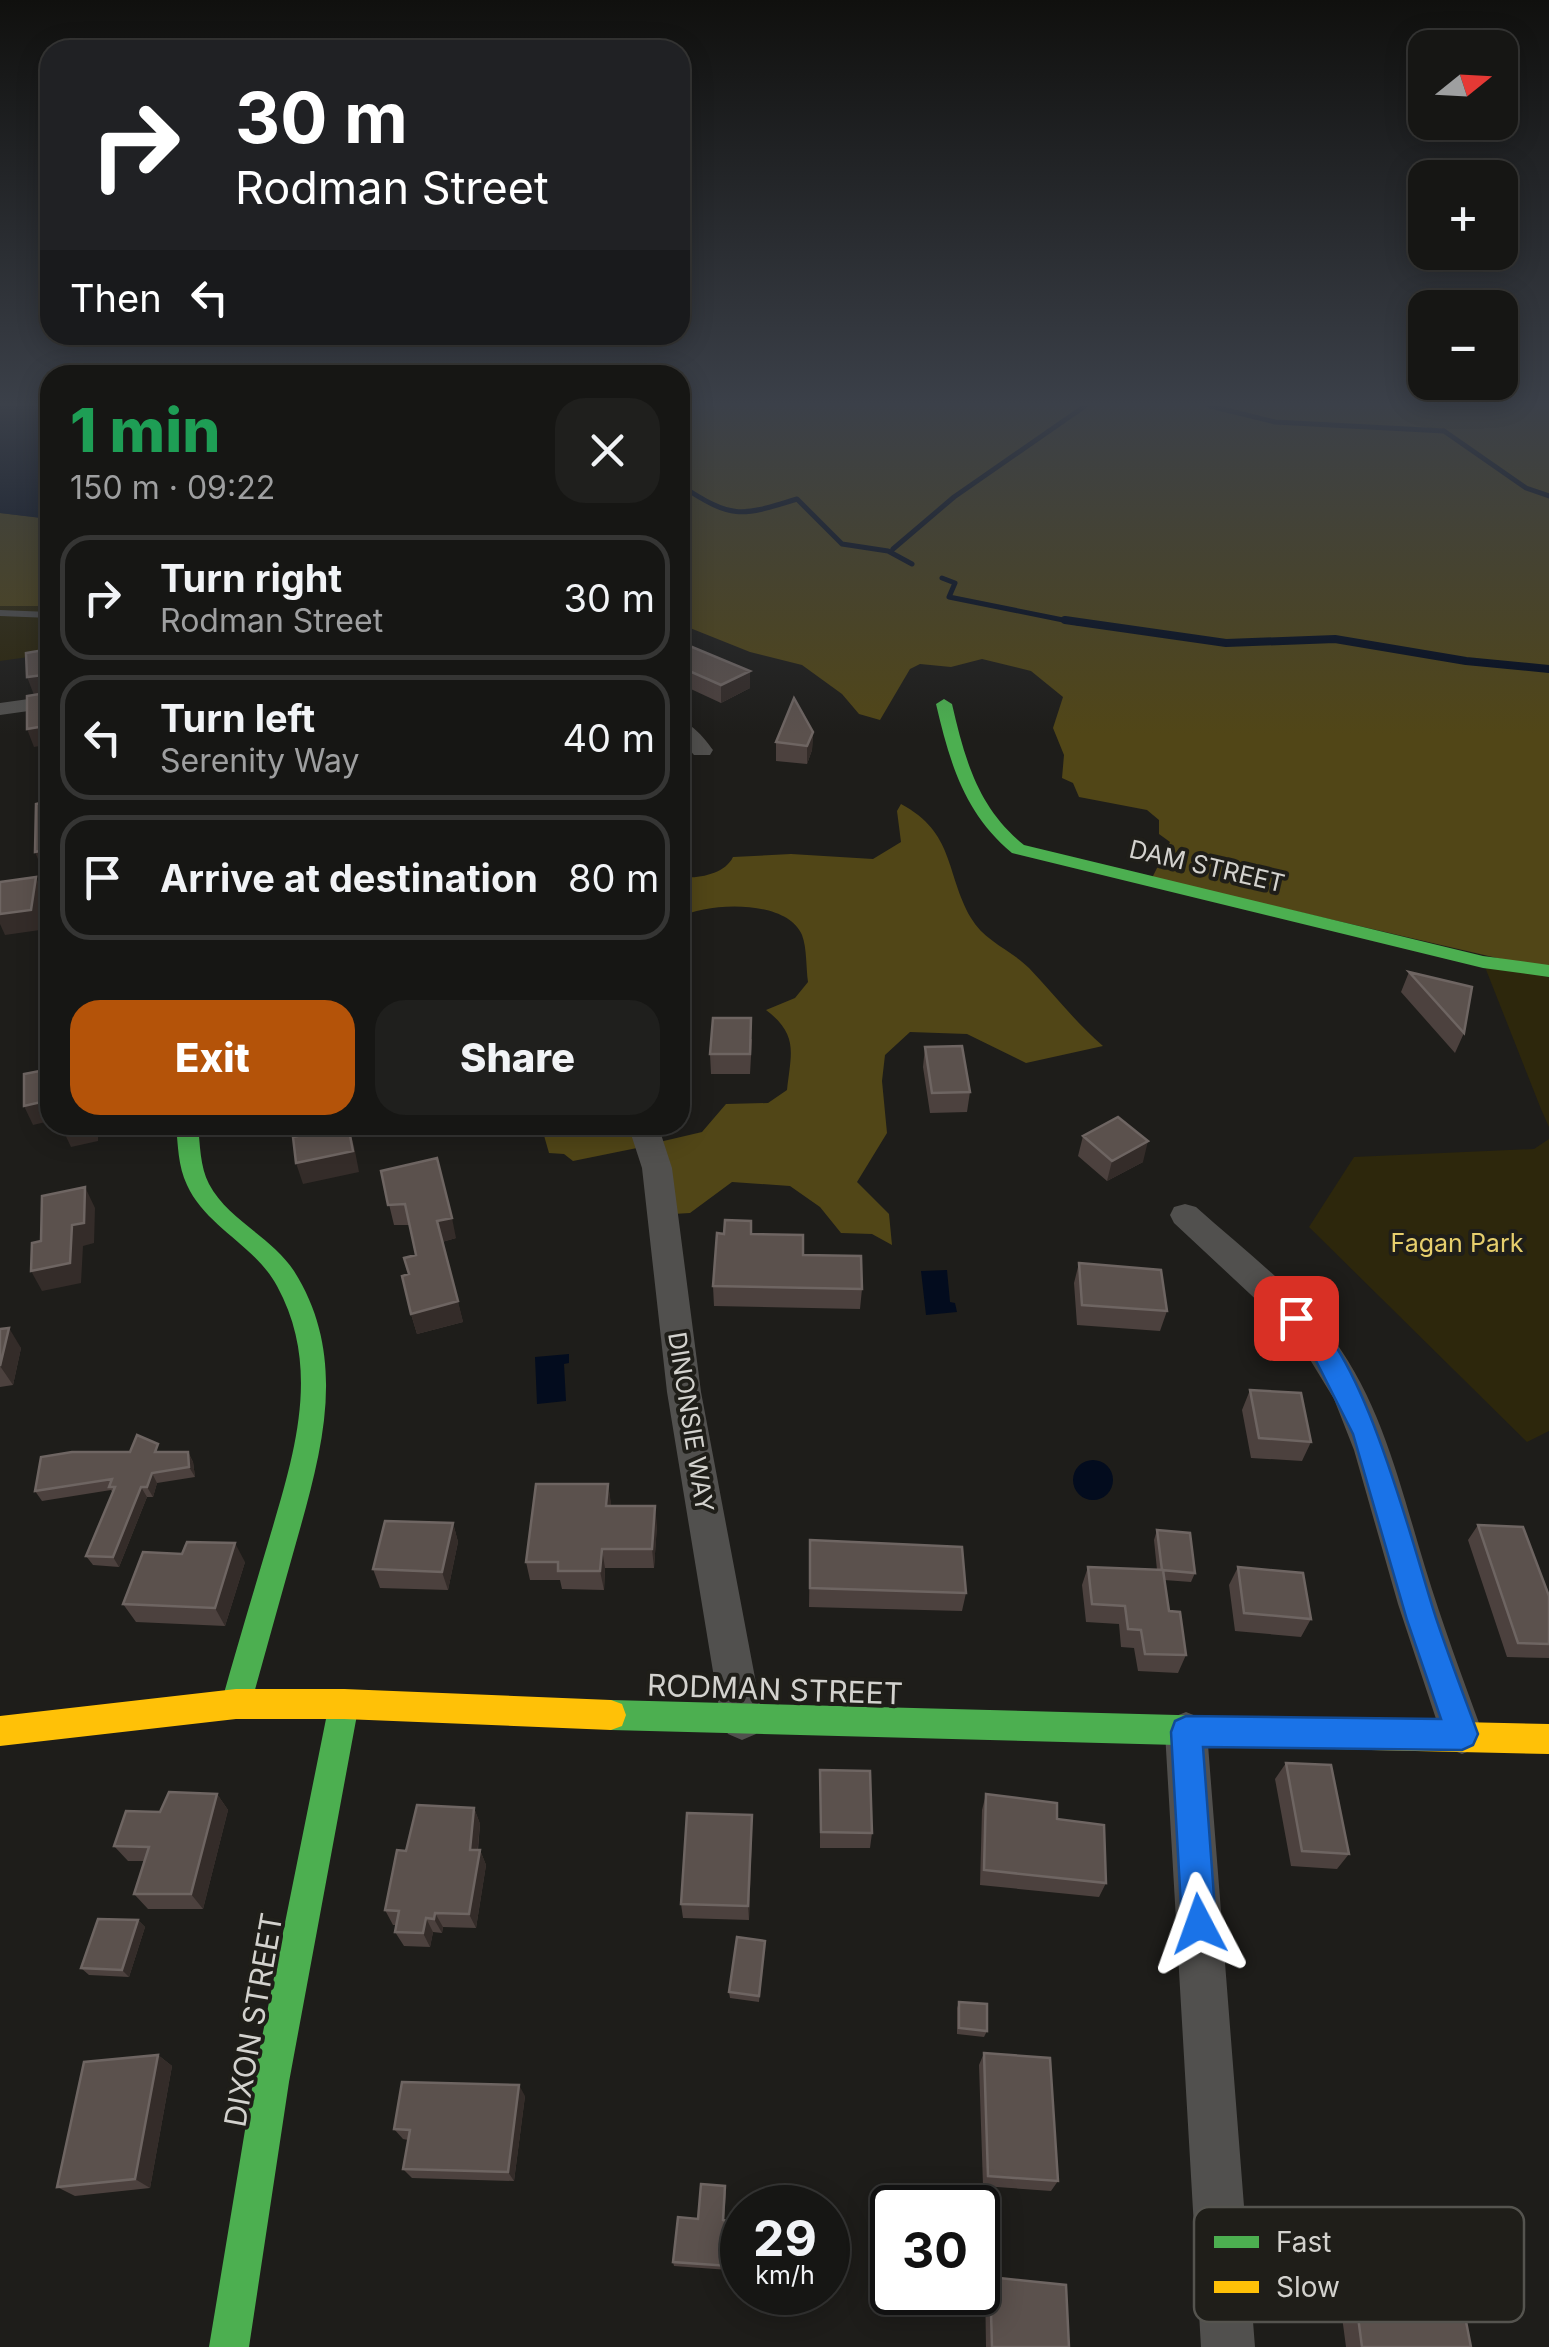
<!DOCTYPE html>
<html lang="en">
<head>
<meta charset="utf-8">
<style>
	:root { --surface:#161614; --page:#1f1f1d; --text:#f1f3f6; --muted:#9e9fa0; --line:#353534; --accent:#b45309 }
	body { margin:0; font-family:Inter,sans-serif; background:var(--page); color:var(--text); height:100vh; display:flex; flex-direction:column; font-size:38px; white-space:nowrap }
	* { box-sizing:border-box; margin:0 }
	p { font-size:32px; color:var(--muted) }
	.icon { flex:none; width:55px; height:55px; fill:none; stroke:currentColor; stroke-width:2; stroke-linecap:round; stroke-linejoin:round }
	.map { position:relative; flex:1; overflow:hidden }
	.sheet { position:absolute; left:40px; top:365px; width:650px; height:770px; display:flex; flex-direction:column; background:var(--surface); border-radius:30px; box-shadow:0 5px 25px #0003,0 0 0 2px var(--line) }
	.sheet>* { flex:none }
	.hud { position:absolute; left:40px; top:40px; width:650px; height:305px; border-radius:30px; box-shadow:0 5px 25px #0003,0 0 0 2px var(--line); background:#202124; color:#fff; overflow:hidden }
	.needle { width:65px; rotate:72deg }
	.controls { position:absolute; left:1408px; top:30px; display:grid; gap:20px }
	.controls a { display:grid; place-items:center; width:110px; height:110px; border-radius:20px; background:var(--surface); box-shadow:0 5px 25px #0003,0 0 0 2px var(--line); font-size:50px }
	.speed { position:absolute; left:720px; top:2185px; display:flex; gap:20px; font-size:50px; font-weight:700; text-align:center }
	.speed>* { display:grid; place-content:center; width:130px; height:130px; border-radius:50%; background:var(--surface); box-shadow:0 5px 25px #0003,0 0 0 2px var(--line); line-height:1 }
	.speed small { font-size:25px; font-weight:400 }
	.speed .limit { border:5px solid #111; border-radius:15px; background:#fff; color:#111 }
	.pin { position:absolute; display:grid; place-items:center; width:85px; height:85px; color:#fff; margin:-42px; border-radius:20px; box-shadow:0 5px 15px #0006 }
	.me { position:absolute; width:110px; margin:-55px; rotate:356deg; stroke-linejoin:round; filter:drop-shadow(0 0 8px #0008) }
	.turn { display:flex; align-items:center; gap:35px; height:210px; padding:0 30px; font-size:45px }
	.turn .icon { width:130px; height:130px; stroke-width:2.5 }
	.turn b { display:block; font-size:70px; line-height:85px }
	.then { display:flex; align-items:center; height:95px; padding:0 30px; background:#0003; gap:20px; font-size:38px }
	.round { display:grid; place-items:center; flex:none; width:105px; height:105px; border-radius:30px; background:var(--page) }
	.summary { display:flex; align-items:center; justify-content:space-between; height:170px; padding:0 30px }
	h1 { font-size:60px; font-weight:800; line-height:75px; color:#1e9e55 }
	.action { display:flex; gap:20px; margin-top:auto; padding:20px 30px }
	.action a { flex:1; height:115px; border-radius:30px; background:var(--accent); color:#fff; font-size:40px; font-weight:800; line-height:115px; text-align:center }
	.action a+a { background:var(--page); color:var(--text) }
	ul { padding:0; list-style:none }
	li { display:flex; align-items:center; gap:30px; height:125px; margin:0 20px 15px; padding:0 10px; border:5px solid var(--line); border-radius:30px }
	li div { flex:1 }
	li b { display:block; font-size:38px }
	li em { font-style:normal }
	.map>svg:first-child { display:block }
	.green { fill:#2d270c }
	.forest { fill:#514617 }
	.water { fill:#030c1e }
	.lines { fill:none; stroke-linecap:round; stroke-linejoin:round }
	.stream-far1 { stroke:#030c1e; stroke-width:5 }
	.stream { stroke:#030c1e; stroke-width:8 }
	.lane { fill:#51504e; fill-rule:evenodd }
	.street { fill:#51504e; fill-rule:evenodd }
	.fast { fill:#4caf50; fill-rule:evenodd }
	.slow { fill:#ffc107; fill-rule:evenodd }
	.wall { fill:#4c413e }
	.shaded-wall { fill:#342c29 }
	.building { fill:#5b514d; stroke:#6e6562; stroke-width:2.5 }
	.route { fill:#1a73e8; stroke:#114b97; stroke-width:2.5 }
	.labels { text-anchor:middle; stroke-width:8; stroke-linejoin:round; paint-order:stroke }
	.street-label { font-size:25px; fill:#d3d2ce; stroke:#1f1e19 }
	.park-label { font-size:25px; fill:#e6ce6c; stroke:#1f1e19 }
	.near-street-label { font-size:30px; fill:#d3d2ce; stroke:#1f1e19 }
	.key { fill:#1f1e19; stroke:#55544f; stroke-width:2.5 }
	.key-label { font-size:28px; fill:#d3d2ce }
</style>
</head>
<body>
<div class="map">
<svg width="1549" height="2347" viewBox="0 0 1549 2347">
	<rect width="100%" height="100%" fill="#1e1d1a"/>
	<path class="green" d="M0,606h50v48l-50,7z
		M1483,962l66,9v156l-8,-18z
		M1549,1139v292l-22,11 -218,-215 45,-70 180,-8z"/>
	<path class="forest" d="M680,406h869v564l-397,-92 18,-36 -11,-8v-14l-12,-10 -68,-13 -6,-14 -11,-5 2,-23 -11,-27 10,-31 -32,-26 -49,-12 -31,8 -31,-3 -10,5 -30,51 -21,-6 -17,-20 -40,-29 -52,-13 -70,-28z
		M0,513l50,6v87h-50z
		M901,804c54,29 44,68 70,114 13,23 40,32 58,50 25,26 46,54 74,78l-77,17 -59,-29 -57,-2 -25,23 -3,26 5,52 -30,49 32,32 3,31 -20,-11 -31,-1 -21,-26 -30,-21 -58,-4 -42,31 -34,2 -19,-67 -64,13 -9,-7 -15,-1 -8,-28h90l7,22 64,-15 24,-28 42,-1 19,-13c4,-37 12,-55 -21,-80l29,-12 13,-16c-2,-14 -1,-34 -6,-47 -15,-36 -94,-33 -122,-18v-40c18,2 45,-3 53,-20l58,-3 82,5 28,-17 -4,-31z"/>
	<path class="water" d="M0,406h50v113l-50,-6z
		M947,1270l3,32 5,1 2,9 -31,3 -5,-44z
		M569,1354v9l-5,1 2,37 -29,3 -2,-47z
		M1073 1480a20 20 0 1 1 40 0a20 20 0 1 1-40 0Z"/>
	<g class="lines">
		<path class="stream-far1" d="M1210,406l65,16 169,9 82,57 23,8
			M680,485c52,34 59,32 117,14l45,45 46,7 24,13
			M893,549l61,-52 131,-91
			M942,578l13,5 -6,14 129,26"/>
		<path class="stream" d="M1065,620l161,23 109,-4 131,22 83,8"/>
		<path class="lane" d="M0,610l50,2v6l-50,-2z"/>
		<path class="street" d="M50,696v12l-50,7v-12z
			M680,721c13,3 25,18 33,29l-3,5h-16l-14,-16z
			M628,1125h30l14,43 29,224 62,328 -7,14 -14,6 -14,-6 -7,-14 -54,-328 -25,-224z
			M1185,1204l11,3c47,42 100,82 138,133 49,67 67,149 91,227 17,56 38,112 58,167l-6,14 -15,6 -15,-6 -6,-14 -43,-130 -44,-154 -20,-51 -25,-41 -30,-37 -105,-98 -4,-8 4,-8z
			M1186,1712l15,6 6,14 48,615h-54l-36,-615 6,-14z"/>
		<path class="fast" d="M944,699l8,5c13,56 26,104 72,141l459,111 66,9v12l-66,-9 -471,-115c-48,-40 -62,-90 -76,-149z
			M176,1125h22c2,19 2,42 11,59 19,36 63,53 85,87 55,87 28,180 2,272 -15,53 -30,107 -45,161l-4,11 -11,4 -11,-4 -4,-11c15,-54 31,-107 47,-161 25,-85 55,-173 9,-257 -22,-41 -71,-59 -90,-101 -9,-19 -9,-40 -11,-60z
			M344,1689l11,4 4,11 -70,378 -40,265h-40l44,-265 76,-378 4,-11z
			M611,1700l760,20 11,4 4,11 -4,11 -11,4 -760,-20 -11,-4 -4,-11 4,-11z"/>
		<path class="slow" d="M236,1689h108l267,11 11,4 4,11 -4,11 -11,4 -267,-11h-108l-236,27v-30z
			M1371,1720l178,4v30l-178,-4 -11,-4 -4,-11 4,-11z"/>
	</g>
	<path class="wall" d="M680,631l9,4v11l61,25v17l-29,15 -41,-19z
		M813,732l-1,18 -5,14 -31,-3v-19z
		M1409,972l55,61 -9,20 -54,-61z
		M752,1039l-2,35h-39l-1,-20z
		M925,1047l45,45 -3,20 -37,1 -7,-46z
		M1083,1136l60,26 -36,19 -29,-25z
		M381,1171l75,67 -14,4 21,80 -46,12 -6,-20 -2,-40 7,-19 -7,-30h-15z
		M751,1234l52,21 59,34 -2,20 -146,-3 -1,-20z
		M1079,1263l88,48 -7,20 -83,-6 -3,-42z
		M0,1329l21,19 -8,37 -13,2z
		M1250,1390l61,52 -9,19 -51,-3 -9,-48z
		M163,1452h25l5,10 2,15 -38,6 -4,14h-6l-28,70 -26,-2 -7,-9 27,-63 -2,-3 -69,11 -7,-10z
		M608,1484l3,22 46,19 -3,43h-49l-1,22 -42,-1 -2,-9h-30l-4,-18z
		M453,1523l5,19 -10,48 -68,-2 -7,-19z
		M1478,1525l71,71v62l-42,-1 -39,-117z
		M1157,1530l38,43 -4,9 -27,-2 5,31 17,44 -8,18 -40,-2 -4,-23 -13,-1 -2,-23 -33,-2 -4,-37 6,-18 69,3 -3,-30z
		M810,1540l156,53 -4,18 -153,-4z
		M245,1562l-20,64 -89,-4 -13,-18z
		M1238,1567l73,52 -10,18 -66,-6 -6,-46z
		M1286,1763l63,91 -12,15 -46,-3 -16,-87z
		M820,1770l52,63 -2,15h-50z
		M217,1794l11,16 -25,99h-55l-14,-15 10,-33h-16l-14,-15 46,-34z
		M986,1794l120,89 -7,14 -119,-12 2,-75z
		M474,1808l6,16 -2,26h2l6,15 -10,63 -33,-1 -1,6 -9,-1 -3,15 -26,-1 -9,-14 2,-7h-4l-8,-15 21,-59z
		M752,1830l-3,90 -66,-2 -2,-14z
		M138,1920l7,7 -16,50 -40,-2 -8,-7z
		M765,1941l-6,61 -29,-4 -1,-6z
		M959,2002l28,29 -3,6 -27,-3v-26z
		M984,2053l74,128 -7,10 -68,-5 -4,-121z
		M158,2055l14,11 -22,122 -75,8 -18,-9z
		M525,2096l-11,85 -102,-3 -9,-9 5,-29 -5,-1 -9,-10z
		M726,2191l-2,30 7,1 1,4 -3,44 -55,-4 -1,-4 25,-43z
		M978,2225l5,66 -2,4 -32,-3h29z
		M990,2277l79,70h-83l-1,-63z
		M1375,2299l96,48h-125l-5,-38 15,-7 9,1z"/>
	<path class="shaded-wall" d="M689,635l1,17 -10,5v-18z
		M750,671v17l-29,15v-18z
		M43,675l6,17 -15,3 -7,-18z
		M45,726l5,18 -16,3 -7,-18z
		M813,732l-1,18 -5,14v-18z
		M50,849v21l-7,1 -8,-19z
		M36,877l8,19 -4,34 -35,5 -5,-11v-10z
		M50,1100v21l-17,4 -9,-19z
		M75,1125h23v16l-27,6 -9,-19z
		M348,1125l6,21 5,26 -56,12 -7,-21z
		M1148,1141l-5,21 -36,19 5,-20z
		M85,1187l10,21 -1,35 -11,3 -2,37 -39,8 -11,-20 41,-46z
		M452,1218l4,20 -14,4 -5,-21z
		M458,1301l5,21 -46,12 -6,-20z
		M9,1328l12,20 -8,37 -13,-19z
		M188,1452l5,10 2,15 -6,-10z
		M152,1473l5,10 -4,14 -6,-10z
		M608,1484l3,19 -2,22 -3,-19z
		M141,1487l6,10 -28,70 -6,-10z
		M655,1506l2,19 -3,43 -2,-19z
		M453,1523l5,19 -10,48 -6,-18z
		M235,1543l10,19 -20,64 -10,-18z
		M602,1549l3,19 -1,22 -4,-19z
		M217,1794l11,16 -25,99 -12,-15z
		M474,1808l6,16 -4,41 -6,-15z
		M752,1815v15l-3,90 -1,-14z
		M480,1850l6,15 -10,63 -7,-14z
		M435,1913l8,14 -1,6 -8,-14z
		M426,1918l7,14 -3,15 -7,-14z
		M138,1920l7,7 -16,50 -7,-7z
		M158,2055l14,11 -22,122 -15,-9z
		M519,2085l6,11 -11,85 -6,-9z"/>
	<path class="building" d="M680,631l9,4 -9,4z
		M680,642l70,29 -29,14 -41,-18z
		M50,649v200l-15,3 1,-48 9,-2v-76l-18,3v-33l19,-3 1,-15 -4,-3 -16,2 -1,-24z
		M794,698l19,34 -6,14 -31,-4z
		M36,877l-5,33 -31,4v-32z
		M1409,972l63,15 -8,46z
		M713,1018h38l-1,36h-40z
		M962,1046l8,46 -38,1 -7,-46z
		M50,1069v31l-26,6v-32z
		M1118,1117l30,24 -36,20 -29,-25z
		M348,1125l5,26 -57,12 -3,-26z
		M437,1158l15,60 -15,3 21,80 -47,13 -9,-38 7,-2 -5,-16 12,-3 -11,-51 -17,1 -7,-34z
		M85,1187l-1,36 -12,2 -2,38 -39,8 1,-28 9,-2 1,-45z
		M725,1220l26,1v13l52,1v20l58,1 1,33 -149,-3 4,-53 7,1z
		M1079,1263l82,7 6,41 -85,-6z
		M9,1328l-9,38v-37z
		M1250,1390l51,3 10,49 -52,-4z
		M137,1435l21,9 -3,8h33l1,15 -37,6 -5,14h-6l-28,70 -27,-1 29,-69h-6l3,-8 -77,12 6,-34 31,-5h58z
		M536,1484h72l-2,22h49l-3,43h-50l-2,22h-42v-9h-32z
		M385,1521l68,2 -11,49 -69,-3z
		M1478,1525l45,2 26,69v48l-31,-1z
		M1157,1530l33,3 5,40 -33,-3z
		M810,1540l152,7 4,46 -156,-5z
		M187,1542l48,1 -20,65 -92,-4 20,-52 39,2z
		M1088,1567l75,3 6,41 11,1 6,43 -41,-1 -4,-24 -13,-1 -3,-23 -33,-2z
		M1238,1567l65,6 8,46 -67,-6z
		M1286,1763l45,2 18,89 -47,-3z
		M820,1770l50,1 2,62 -51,-1z
		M169,1792l48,2 -26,100h-57l15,-47 -35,-1 12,-35 34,1z
		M986,1794l71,9v16l47,6 2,58 -122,-13z
		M417,1805l57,3 -4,42h10l-11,64 -34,-1 -1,6 -8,-1 -3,15 -28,-1 4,-21 -14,-1 12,-60 9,1z
		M687,1813l65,2 -4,91 -67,-2z
		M98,1919l40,1 -16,50 -41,-2z
		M737,1937l28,4 -6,55 -30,-4z
		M959,2002l28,2v27l-28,-3z
		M984,2053l66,5 8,123 -70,-5z
		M158,2055l-23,124 -78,8 27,-125z
		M402,2082l117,3 -11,87 -105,-3 7,-39 -16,-1z
		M701,2184l24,2 -2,34 8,2 -2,44 -56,-4 5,-45 20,2z
		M978,2225h2l3,66h-5z
		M990,2277l76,8 3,62h-77z
		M1375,2299l89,12 7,36h-109l-6,-45 19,2z"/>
	<linearGradient id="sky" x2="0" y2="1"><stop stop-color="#10100e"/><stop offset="0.55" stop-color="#3b4049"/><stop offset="1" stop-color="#3b4049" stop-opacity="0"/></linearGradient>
	<rect width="1549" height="735" fill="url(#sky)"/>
	<path class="route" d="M1296,1308c64,21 119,247 140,310 13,39 28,78 42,116l-5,11 -11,5 -259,-3 13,177 -5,12 -12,5 -12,-5 -5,-12 -11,-192 4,-11 11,-5 255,3 -34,-99 -54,-186 -39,-77 -30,-39 3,-7z"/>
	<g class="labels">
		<g class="street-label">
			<text transform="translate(1207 866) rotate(13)" y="9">DAM STREET</text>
			<text transform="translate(691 1422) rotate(81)" y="9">DINONSIE WAY</text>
		</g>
		<g class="park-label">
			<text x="1457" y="1252">Fagan Park</text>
		</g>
		<g class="near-street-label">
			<text transform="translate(775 1690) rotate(2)" y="10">RODMAN STREET</text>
			<text transform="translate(254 2020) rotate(-80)" y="10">DIXON STREET</text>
		</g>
	</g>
	<rect x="1194" y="2207" width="330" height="115" rx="15" class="key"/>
	<rect x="1214" y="2236" width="45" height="12" fill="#4caf50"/>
	<rect x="1214" y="2281" width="45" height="12" fill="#ffc107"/>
	<g class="key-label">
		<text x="1276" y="2252">Fast</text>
		<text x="1276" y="2297">Slow</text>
	</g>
</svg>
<div class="controls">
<a><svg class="needle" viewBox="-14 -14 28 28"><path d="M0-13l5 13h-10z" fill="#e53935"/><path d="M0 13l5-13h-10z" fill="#9e9fa0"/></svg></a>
<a>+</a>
<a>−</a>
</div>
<div class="speed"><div>29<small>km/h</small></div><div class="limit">30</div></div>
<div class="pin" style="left:1296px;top:1318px;background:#d93025"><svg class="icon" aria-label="arrive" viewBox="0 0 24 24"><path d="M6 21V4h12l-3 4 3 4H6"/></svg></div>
<svg class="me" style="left:1199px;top:1924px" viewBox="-20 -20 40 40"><path d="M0-17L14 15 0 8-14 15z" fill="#1a73e8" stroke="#fff" stroke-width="4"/></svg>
<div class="hud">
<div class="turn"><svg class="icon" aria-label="right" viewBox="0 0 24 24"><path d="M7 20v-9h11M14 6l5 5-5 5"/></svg><div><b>30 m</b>Rodman Street</div></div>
<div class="then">Then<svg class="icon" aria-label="left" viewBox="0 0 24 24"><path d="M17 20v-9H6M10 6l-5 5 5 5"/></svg></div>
</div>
<section class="sheet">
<div class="summary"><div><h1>1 min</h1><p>150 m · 09:22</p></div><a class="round"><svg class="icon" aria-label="close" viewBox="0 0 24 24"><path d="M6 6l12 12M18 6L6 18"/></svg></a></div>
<ul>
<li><svg class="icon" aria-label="right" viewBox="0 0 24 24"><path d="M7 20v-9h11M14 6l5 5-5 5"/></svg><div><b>Turn right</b><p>Rodman Street</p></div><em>30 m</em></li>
<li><svg class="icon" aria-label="left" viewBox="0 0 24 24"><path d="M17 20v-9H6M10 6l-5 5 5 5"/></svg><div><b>Turn left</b><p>Serenity Way</p></div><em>40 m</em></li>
<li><svg class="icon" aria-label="arrive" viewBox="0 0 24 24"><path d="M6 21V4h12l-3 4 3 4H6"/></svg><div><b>Arrive at destination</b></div><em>80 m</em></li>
</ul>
<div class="action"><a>Exit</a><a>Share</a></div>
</section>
</div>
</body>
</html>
